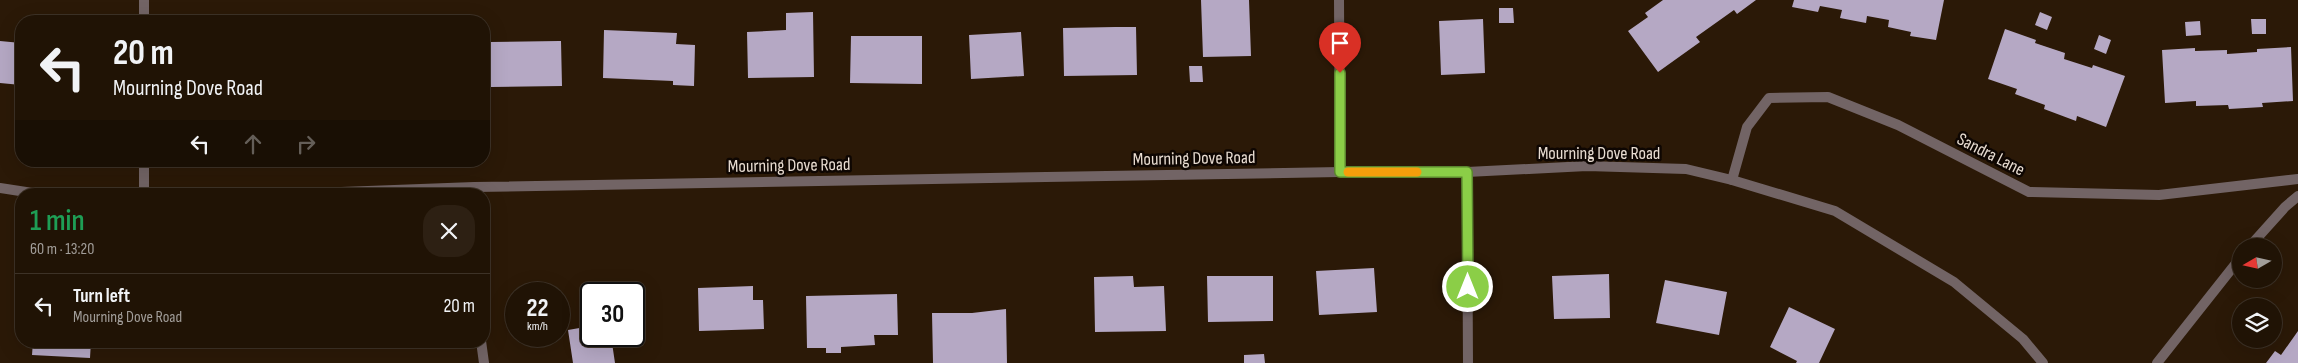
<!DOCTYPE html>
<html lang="en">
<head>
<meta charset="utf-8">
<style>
	:root { --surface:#201305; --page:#2d2013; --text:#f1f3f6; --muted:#a29e9a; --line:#3d3227 }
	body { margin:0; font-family:"Sofia Sans Condensed",sans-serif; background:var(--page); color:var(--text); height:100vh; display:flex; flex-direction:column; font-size:19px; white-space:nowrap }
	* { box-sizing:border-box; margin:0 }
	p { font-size:16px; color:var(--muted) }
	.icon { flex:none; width:28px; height:28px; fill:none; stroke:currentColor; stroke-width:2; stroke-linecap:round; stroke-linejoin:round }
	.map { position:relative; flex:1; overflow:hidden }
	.details { position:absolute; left:15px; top:188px; width:475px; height:160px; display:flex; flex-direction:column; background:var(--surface); border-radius:20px; box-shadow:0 5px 20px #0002,0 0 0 1px var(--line) }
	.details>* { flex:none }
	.hud { position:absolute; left:15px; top:15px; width:475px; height:152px; border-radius:20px; box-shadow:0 5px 20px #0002,0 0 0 1px var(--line); background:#201305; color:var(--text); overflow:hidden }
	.needle { width:32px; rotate:261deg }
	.fabs { position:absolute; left:2232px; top:238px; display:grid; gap:10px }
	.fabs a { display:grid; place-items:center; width:50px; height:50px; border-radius:50%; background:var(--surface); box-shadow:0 5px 20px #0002,0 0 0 1px var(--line); font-size:25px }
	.speed { position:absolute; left:505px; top:282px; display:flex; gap:10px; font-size:25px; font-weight:700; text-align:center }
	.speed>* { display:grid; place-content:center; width:65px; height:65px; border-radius:50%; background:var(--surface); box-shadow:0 5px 20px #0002,0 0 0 1px var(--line); line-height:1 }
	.speed small { font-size:12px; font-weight:400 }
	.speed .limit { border:2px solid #111; border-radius:8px; background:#fff; color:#111 }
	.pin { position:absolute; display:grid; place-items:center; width:42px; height:42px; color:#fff; margin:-51px -21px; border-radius:50% 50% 50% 0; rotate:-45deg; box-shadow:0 0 5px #0007 }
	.pin .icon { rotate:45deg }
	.me { position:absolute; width:55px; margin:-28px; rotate:0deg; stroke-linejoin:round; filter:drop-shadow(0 0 4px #0008) }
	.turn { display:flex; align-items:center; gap:18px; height:105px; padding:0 15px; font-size:22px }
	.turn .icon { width:65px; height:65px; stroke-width:2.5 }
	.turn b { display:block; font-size:35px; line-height:42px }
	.lanes { display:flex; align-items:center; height:48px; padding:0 15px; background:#0003; justify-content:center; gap:25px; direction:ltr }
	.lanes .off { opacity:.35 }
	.round { display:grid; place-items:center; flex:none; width:52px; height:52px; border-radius:20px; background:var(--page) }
	.head { display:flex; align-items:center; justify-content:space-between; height:85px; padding:0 15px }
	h1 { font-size:30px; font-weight:600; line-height:38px; color:#1e9e55 }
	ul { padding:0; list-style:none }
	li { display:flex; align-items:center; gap:15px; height:65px; padding:0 15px; border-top:1px solid var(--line) }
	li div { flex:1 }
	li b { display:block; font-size:19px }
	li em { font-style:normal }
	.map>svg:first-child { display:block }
	.building { fill:#b5a8c4 }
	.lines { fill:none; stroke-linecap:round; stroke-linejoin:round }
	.minor { stroke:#726465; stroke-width:10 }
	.tertiary { stroke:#726465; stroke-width:10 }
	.route-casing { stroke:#5a862e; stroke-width:12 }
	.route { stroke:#8bce47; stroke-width:9 }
	.slow { stroke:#f59e0b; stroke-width:9 }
	.labels { text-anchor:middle; stroke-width:5; stroke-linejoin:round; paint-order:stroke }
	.street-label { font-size:18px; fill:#e9ddd2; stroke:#0e0602 }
</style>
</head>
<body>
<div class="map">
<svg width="2298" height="363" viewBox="0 0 2298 363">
	<rect width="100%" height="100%" fill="#2b1907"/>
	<path class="building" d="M1201,0h48l2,56 -48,1z
		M1663,0h93l-19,14 -3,-4 -38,27 4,5 -42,30 -30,-41 20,-14 -3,-4z
		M1794,0h150l-8,40 -26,-4 1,-4 -23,-5 1,-7 -22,-4 -1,7 -26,-5 2,-8 -22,-4 -2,6 -26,-5z
		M1499,8h14l1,15h-15z
		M813,12l1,65 -66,1 -1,-46 39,-2v-17z
		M2040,12l12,5 -5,13 -12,-5z
		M1483,19l2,54 -44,2 -2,-54z
		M2251,19h15v15h-14z
		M2200,21l1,14 -15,1 -1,-14z
		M1115,27h21l1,48 -73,1 -1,-48z
		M2005,29l31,11 -1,3 30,10 -1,6 28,9 1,-3 32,11 -19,51 -29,-11 -1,5 -32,-12 1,-4 -30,-11 2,-5 -29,-10z
		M604,30l73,3 -1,11 19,1 -1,41 -21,-1v-4l-70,-3z
		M1021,32l3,44 -53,3 -2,-44z
		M2099,35l12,5 -5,14 -12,-5z
		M851,36h71v48l-72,-1z
		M0,41l21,2v42l-21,-2z
		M559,41h2l1,45 -71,1 -1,-45z
		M2291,47l2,54 -31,2 1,4 -34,2 -1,-4 -32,1v-5l-31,2 -3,-53 33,-2v3l32,-1v4l30,-2v-3z
		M1189,66h13l1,16h-13z
		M1374,268l3,44 -58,3 -3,-44z
		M1609,274l1,44 -56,1 -2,-43z
		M1133,276l1,11 30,-1 2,45 -71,1 -1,-55z
		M1207,276h66v45l-65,1z
		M1665,280l62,12 -8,43 -63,-12z
		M753,286v14h10l1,29 -65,2 -1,-43z
		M897,294l1,41h-24l1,10 -34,2v6h-15v-5h-19l-1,-52z
		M1789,307l46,22 -16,34h-23l1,-2 -27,-14z
		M1006,309l1,54h-74l-1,-50h40z
		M591,326v10h20l4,27h-42l-5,-33z
		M2298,331v32h-32l9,-12 6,4z
		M33,341h58l-1,17 -58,-3z
		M173,341h52v3l-52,1z
		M1264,354l1,9h-21v-8z"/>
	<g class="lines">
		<path class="minor" d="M1339,0l1,172
			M144,21v-21
			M1467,172l1,191
			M1732,180l15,-53 22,-29 59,-1 70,28 131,67 130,3 139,-16
			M144,194v-33
			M2250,246l35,-39 13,-11
			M481,341l3,22
			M2157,363l84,-106"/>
		<path class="tertiary" d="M0,188l39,6
			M288,194l186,-7 866,-15h127l120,-6 99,3 46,11 103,31 119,71 69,57 20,24"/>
	</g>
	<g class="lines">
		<g class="route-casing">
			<path id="route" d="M1340,73v99h127l1,115"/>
		</g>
		<use href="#route" class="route"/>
		<path class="slow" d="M1348,172h69"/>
	</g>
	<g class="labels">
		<g class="street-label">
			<text x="1599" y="159">Mourning Dove Road</text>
			<text transform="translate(1991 154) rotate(27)" y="6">Sandra Lane</text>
			<text transform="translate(1194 158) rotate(-1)" y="6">Mourning Dove Road</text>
			<text transform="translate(789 165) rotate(-1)" y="6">Mourning Dove Road</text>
		</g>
	</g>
</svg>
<div class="fabs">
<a><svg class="needle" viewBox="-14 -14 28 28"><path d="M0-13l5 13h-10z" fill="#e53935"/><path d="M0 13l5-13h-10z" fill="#a29e9a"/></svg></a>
<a><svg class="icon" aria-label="layers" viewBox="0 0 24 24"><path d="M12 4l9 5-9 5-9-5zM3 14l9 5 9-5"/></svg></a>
</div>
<div class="speed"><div>22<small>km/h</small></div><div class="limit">30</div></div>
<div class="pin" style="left:1340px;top:73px;background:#d93025"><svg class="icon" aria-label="arrive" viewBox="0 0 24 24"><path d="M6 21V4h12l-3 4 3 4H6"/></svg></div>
<svg class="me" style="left:1468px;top:287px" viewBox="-20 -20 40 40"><circle r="17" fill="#8bce47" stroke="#fff" stroke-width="3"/><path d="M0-11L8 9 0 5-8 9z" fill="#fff"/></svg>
<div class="hud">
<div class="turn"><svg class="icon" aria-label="left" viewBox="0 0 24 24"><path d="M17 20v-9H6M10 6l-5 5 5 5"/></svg><div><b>20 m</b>Mourning Dove Road</div></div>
<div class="lanes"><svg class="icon" aria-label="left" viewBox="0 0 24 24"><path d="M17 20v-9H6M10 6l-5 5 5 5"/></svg><svg class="icon off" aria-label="ahead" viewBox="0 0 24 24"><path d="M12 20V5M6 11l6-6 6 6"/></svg><svg class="icon off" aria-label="right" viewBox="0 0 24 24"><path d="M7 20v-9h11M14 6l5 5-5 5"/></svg></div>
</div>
<section class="details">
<div class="head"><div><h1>1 min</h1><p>60 m · 13:20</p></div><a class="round"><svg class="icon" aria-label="close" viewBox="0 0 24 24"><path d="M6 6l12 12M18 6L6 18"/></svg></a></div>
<ul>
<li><svg class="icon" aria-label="left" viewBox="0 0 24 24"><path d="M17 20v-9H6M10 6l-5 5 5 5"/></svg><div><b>Turn left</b><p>Mourning Dove Road</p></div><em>20 m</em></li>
</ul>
</section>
</div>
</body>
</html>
